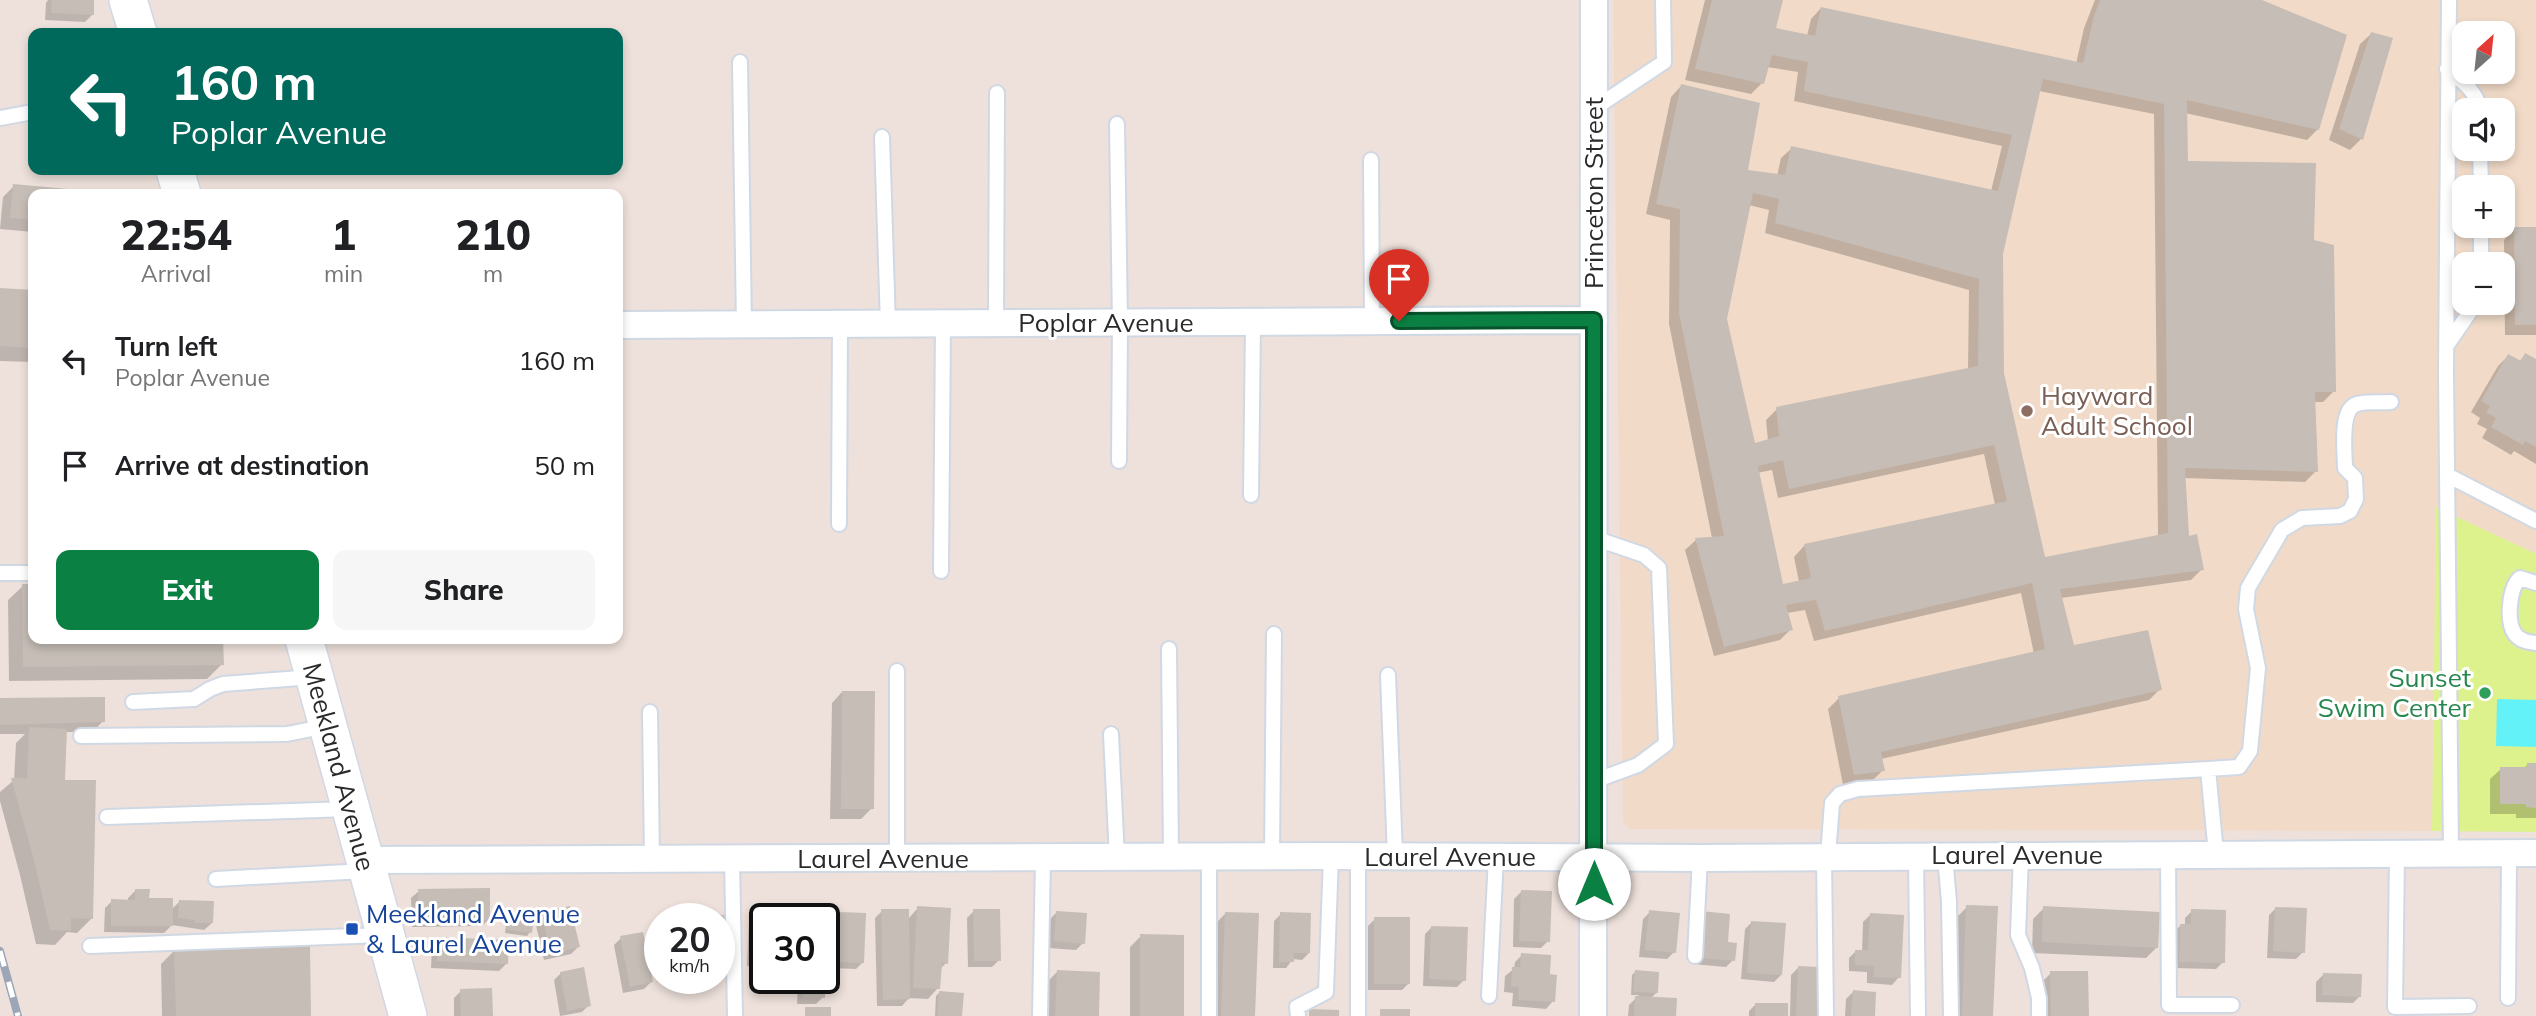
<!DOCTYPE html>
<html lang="en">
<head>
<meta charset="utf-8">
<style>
	:root { --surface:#fff; --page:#f6f6f6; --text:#202124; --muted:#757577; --accent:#0b8043 }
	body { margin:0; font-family:Mulish,sans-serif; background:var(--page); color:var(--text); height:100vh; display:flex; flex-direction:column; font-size:26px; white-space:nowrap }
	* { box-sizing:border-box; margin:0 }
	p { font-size:23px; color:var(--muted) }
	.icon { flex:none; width:38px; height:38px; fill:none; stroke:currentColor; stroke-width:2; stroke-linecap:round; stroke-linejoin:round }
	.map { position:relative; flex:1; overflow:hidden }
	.details { position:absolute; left:28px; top:189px; width:595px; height:455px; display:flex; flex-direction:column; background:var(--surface); border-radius:14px; box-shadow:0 4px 10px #0003 }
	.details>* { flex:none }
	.top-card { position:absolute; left:28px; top:28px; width:595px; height:147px; border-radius:14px; box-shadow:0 4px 10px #0003; background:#00695c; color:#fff; overflow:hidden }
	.needle { width:46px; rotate:27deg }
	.controls { position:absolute; left:2452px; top:21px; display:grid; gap:14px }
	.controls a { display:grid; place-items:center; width:63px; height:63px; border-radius:14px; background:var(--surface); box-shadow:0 4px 10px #0003; font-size:35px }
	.speed { position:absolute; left:644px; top:903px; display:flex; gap:14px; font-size:35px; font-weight:700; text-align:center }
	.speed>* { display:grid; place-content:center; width:91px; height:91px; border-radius:50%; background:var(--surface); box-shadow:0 4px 10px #0003; line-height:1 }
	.speed small { font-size:18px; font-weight:400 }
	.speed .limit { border:4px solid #111; border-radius:10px; background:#fff; color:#111 }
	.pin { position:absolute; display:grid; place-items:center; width:60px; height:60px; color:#fff; margin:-72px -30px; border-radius:50% 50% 50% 0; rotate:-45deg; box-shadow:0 0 7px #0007 }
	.pin .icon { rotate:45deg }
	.me { position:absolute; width:77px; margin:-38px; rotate:0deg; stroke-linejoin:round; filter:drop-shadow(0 0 5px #0008) }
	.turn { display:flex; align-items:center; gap:24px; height:147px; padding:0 28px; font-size:32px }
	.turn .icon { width:91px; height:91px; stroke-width:2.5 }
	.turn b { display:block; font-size:49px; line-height:60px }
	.eta { display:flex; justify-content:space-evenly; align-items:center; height:119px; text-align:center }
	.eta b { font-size:42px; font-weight:800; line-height:49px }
	.button { display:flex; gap:14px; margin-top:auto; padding:14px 28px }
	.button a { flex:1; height:80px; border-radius:14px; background:var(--accent); color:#fff; font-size:28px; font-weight:800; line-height:80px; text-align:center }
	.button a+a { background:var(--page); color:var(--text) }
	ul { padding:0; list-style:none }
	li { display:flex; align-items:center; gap:21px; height:105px; padding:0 28px }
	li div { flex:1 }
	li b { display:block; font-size:26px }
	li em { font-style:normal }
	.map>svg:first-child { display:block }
	.education { fill:#f1dbc8; fill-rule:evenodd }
	.pitch { fill:#ddf18d }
	.water { fill:#64f2f9 }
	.shadow { fill:#0003; fill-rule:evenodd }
	.building { fill:#c5bdb6; fill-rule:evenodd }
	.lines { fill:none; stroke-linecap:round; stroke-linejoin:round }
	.lane-casing { stroke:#d0d8e4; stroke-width:18 }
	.street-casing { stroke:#d0d8e4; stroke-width:30 }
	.secondary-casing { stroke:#d0d8e4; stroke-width:40 }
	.lane { stroke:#fff; stroke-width:14 }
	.street { stroke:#fff; stroke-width:26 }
	.secondary { stroke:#fff; stroke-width:37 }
	.rail-casing { stroke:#9da6b6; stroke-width:8 }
	.rail { stroke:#fff; stroke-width:5; stroke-dasharray:16; stroke-linecap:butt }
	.route-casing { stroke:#07532c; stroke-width:18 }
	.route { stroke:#0b8043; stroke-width:12 }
	.education-dot { fill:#8d6e63; stroke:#fff; stroke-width:2.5 }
	.leisure-dot { fill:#2e9e5b; stroke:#fff; stroke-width:2.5 }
	.transit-dot { fill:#1a4fb4; stroke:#fff; stroke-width:2.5 }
	.labels { text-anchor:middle; stroke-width:6; stroke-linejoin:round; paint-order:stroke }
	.street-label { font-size:26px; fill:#2a2a2a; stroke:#fff }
	.education-label { font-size:26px; fill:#785e54; stroke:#fff; text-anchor:start }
	.leisure-label { font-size:26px; fill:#27864d; stroke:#fff; text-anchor:end }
	.transit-label { font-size:26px; fill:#164399; stroke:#fff; text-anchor:start }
</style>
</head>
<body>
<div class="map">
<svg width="2536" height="1016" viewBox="0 0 2536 1016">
	<rect width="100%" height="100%" fill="#eee1db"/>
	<path class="education" d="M1613,0h923v554l-100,-47 -4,324 -803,-2 -6,-8zM2464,33h38v39h-38zM2464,110h38v39h-38zM2464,187h38v39h-38zM2464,264h38v39h-38z"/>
	<path class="pitch" d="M2436,507l100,47v278l-104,-1z"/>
	<path class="water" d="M2497,699l39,1v47l-40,-1z"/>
	<path class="shadow" d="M48,0h45l-1,15 -7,7 -40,-2 1,-17z
		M1705,0h72l-3,30 33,6 4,-17 10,-11 255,56 8,-36 11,-28h162l61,129 -11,11 -122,-27 1,50 126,78 22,150 -11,11h-10l3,69 -11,11 -121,-4 3,60 15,31 -11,11 -130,18 12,49 87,42 -11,11 -268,59 2,11 -11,11 -29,4 -15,-76 11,-11 195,-44 -13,-61 -207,48 -9,-31 -18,3 4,16 -11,11 -66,16 -29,-106 11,-10 16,-2 -43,-214 1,-104 -24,-6 25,-117 10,-11 65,86 31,4 4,-18 11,-10 199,43 11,-45 -208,-45 4,-29 -31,-5 -5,16 -11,11 -66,-14zM2039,91l115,23 4,423 -114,22 -42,-185 -1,-120zM1749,205l20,5 -4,23 204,57 -1,79 -191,40 -11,11 2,21 -14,4 -29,-126zM1984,454l11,51 -191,41 -10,11 5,25 -17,4 -25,-113 15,-3 6,28z
		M2371,34l-10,105 -11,11 -21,-10 31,-96z
		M14,186l74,6 -1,2h-54v38l-33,-3 3,-32z
		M2515,229h21v106h-31l-1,-95z
		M0,290l33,2v70l-33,-1z
		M2525,355l11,6v103l-22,-13 -3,4 -29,-17 5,-9 -10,-5 3,-6 -9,-6 27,-46 10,-10 11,6z
		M23,586h10v53h188l1,25 -15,15 -198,2 -1,-81z
		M842,692l30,116 -11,11h-31l2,-116z
		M0,700l103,21 -10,11h-28l-1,49 28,137 -15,15 -10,-1 -12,13 -19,-1 -16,-69 -20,-74v-9l14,-12 2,-37 9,-9h-25z
		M2528,764h8v54h-20v-4h-26v-35l11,-10h22z
		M135,891l13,9 23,10 9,-9 32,22 -8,7 -32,-5 -8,8 -60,-1 1,-24 7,-7h16v-3z
		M419,891l70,28 -7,7 -70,1 -1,-29z
		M1521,892l27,49 -7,7 -28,-1 1,-48z
		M1967,907l24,109h-39l4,-98z
		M918,908l28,55 -7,7 -1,18 -10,11 -19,-1 -7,8h-25l-2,-88 7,-7 26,8z
		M2044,908l113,39 -11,11 -114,-5 1,-34z
		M2276,908l27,44 -7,7 -29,-1 2,-43z
		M974,911l25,49 -7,7h-24l-1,-49z
		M2192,911l31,51 -7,7 -43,-1 1,-36 7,-7h4v-7z
		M1057,912l26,31 -7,7 -28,-2 2,-29z
		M1650,912l24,40 -7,7 -28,-2 4,-38z
		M1226,913l28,103h-42l3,-92z
		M542,914l36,33 -7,7 -27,6 -9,-39z
		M756,914l9,5v48l-18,-1 2,-45z
		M839,914l24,48 -7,7 -26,-1 2,-47z
		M1281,914l28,39 -7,7 -9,-1 -7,9h-13l1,-47z
		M510,915l20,17 -3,4 -22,-3 2,-15z
		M1870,915l29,62 -7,8 -25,-2v-11l-18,-1v-13l7,-7 6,1 1,-30z
		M1375,919l34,64 -7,7h-34v-64z
		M1695,920l31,23 7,17 -7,7 -34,-3z
		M1752,922l29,53 -7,7 -33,-3 4,-50z
		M1432,927l32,53 -7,7 -34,-1 2,-52z
		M1141,936l41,80h-52v-69z
		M621,938l30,44 -7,7 -21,4 -9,-48z
		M439,939l67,25 -7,7 -68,-3 1,-22z
		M175,950l135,66h-148l-1,-52z
		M1522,955l26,21 5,25 -7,8 -34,-3 1,-13 -9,-1 1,-16 9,-7 1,-7z
		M1798,968l18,48h-26l1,-41z
		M1057,972l40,44h-52l1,-33z
		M1635,972l22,20 -7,7 25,17h-47l1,-11 10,-10h-8l1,-20z
		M561,973l28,32 -7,7 -22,4 -6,-36z
		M2051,973l36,43h-46l-1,-32z
		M2323,975l37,21 -7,7 -37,-1v-20z
		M798,978h25v19l-7,7h-19z
		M461,991l30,25h-37v-18z
		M1853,992l21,24h-29l1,-17z
		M939,993l21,23h-25l1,-20z
		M1756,1004l30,12h-37v-5z"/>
	<path class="building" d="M52,0h42v15l-43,-2z
		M1712,0h71l-7,28 39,8 6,-29 262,56 11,-47 6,-16h162l85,35 -28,95 -132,-30 1,61 128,2 -2,77 20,5 2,147h-21l3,80 -133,-4 4,68 8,-2 7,36 -144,19 14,56 74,-15 14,60 -281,62 4,19 -31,4 -16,-79 207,-47 -13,-66 -207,48 -9,-31 -30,5 7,25 -69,17 -29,-109 29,-2 -45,-223 1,-104 -24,-5 25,-120 79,19 -12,67 37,5 6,-29 207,45 14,-56 -208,-44 4,-29 -36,-7 -8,29 -69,-15zM2043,79l121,25 4,429 -123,24 -41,-184 -1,-119zM1753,193l26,6 -4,24 204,56 -1,87 -202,41 3,29 -24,7 -28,-124zM1994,445l13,56 -203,43 7,34 -28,6 -25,-118 25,-6 6,29z
		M2371,32l22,6 -30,102 -24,-11z
		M13,184l77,7 -1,3h-56v26l-23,-2z
		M2514,227h22v98h-21z
		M0,288l33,2v58l-33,-2z
		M2525,353l11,6v88l-11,-6 -2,4 -32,-18 5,-9 -10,-6 4,-6 -9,-5 27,-47 13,7z
		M22,584h11v55h190l1,26 -201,2z
		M842,691h33l-1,118h-33z
		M105,697v25l-105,3v-27z
		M29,727l38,2 -2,51h31l-3,139 -22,-1v13l-21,-1 -16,-70 -23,-82h16z
		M2527,763h9v45l-10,-1v-3h-26v-37h27z
		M490,888v32l-72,1v-32z
		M135,889h15l-1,9h24v28h-62v-27l24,1z
		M1521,890l31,1 -2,51 -31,-1z
		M179,900l35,1 -1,22h-18v-3l-17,-2z
		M1966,905l32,1 -5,110h-31z
		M570,906l10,41 -29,7 -10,-42z
		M917,906l34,2 -3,56 -6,-1 -2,26 -27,-1z
		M2043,906l117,6 -2,36 -116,-6z
		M2275,907l32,1 -2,45 -32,-2z
		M881,909h28l1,90 -27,1z
		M973,909h27l1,52h-27z
		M2191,909l35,1 -1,53 -46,-1 1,-38h11z
		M1649,910l31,3 -4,40 -31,-3z
		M1056,911l31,2 -2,31 -31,-3z
		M1701,911l29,3 -2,28 9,1 -2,18 -37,-3z
		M755,912l30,1v6h-20v41h-11z
		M838,912l28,1 -2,50 -27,-1z
		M1225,912l34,1 -4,103h-34z
		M1280,912l31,1 -1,40h-16v9h-15z
		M509,913l25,3 -2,17 -25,-3z
		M1870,913l34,2 -3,63 -28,-1 1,-11 -19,-1v-15h13z
		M726,915l1,50h-8v-46h-25v-3z
		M794,916h32v3h-32z
		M1374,917h36v67h-36z
		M1751,921l35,2 -4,52 -35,-2z
		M1431,926l37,1 -2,54 -37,-2z
		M643,932l10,50 -23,5 -10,-51z
		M1140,934l44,1v81h-44z
		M438,937l71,3 -1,24 -71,-3z
		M310,946l1,70h-135l-2,-68z
		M1521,953l30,2 -1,19 7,1 -2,27 -37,-2 1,-13 -8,-1 1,-19h8z
		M1798,966l21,1 -2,49h-21z
		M584,967l7,39 -24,5 -7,-39z
		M1057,970l43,2 -1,44h-44z
		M1635,970l24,2 -1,21 -25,-1z
		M2050,971h38l1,45h-38z
		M2323,973l39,1 -1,23 -39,-2z
		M804,978h21v20l-22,-1z
		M492,988l1,28h-32l-1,-27z
		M1853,990l23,2 -1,24h-24z
		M939,991l25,2 -2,23h-25z
		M1635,996l42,2 -1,18h-42z
		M1755,1003h33v13h-33z
		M805,1007h26v9h-26z
		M1309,1009l30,1v6h-30z
		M1380,1009h30v7h-30z"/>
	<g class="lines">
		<g class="lane-casing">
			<path id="lane" d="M2449,0l-3,374 5,479
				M740,62l4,264
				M2447,69c15,12 29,21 33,41
				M1595,108l69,-46 -1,-62
				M0,118l33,-6
				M1117,124l3,199 -1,138
				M882,137l6,188
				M2480,149l1,38
				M1371,160l1,161
				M2481,226v38
				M996,324l1,-231
				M2447,345l29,-42
				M2449,476l87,45
				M1251,495l2,-173
				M839,524l1,-199
				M1594,538l50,17 15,13 7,176 -28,21 -44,16
				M941,571l2,-247
				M0,573h33
				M2536,583l-16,-5c-11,10 -14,44 -5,56 5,7 13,8 21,9
				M1169,649l2,207
				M897,671v188
				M1388,675l7,181
				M133,702l61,-3 16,-10 13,-5 90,-7
				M650,712l2,148
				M1111,734l6,124
				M81,736l206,-2 40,-8
				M2208,769l31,-2 11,-16 8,-83 -12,-59 2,-21 34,-58 20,-12 38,-2 10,-5 6,-12 -1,-21 -10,-10c0,-16 -6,-59 12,-64 9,-3 24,-1 34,-2
				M107,817l242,-8
				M2168,854l1,151h63
				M2397,854l-2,153 74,-1
				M2021,855l-3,80 14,33 7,30v18
				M1272,856l2,-222
				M1824,856l2,160
				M1828,856l4,-53 8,-9 18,-5 350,-20 8,85
				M1916,856l2,160
				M1945,856l4,46 2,114
				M732,860l3,156
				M216,879l149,-8
				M90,946l294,-11
				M1695,956l5,-98
				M1489,996l7,-139
				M2508,998l1,-145
				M1040,1016l3,-157
				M1209,1016v-158
				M1298,1016l-1,-9 29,-15 5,-136
				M1358,1016v-159"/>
		</g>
		<g class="street-casing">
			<path id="street" d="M618,325l976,-5
				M364,860l967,-4 369,2 836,-5
				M1593,1016l1,-1016"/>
		</g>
		<g class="secondary-casing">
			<path id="secondary" d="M128,0l10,33
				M175,170l7,24
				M304,639l104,377"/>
		</g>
		<use href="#lane" class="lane"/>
		<use href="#street" class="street"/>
		<use href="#secondary" class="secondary"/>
		<g class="rail-casing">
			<path id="rail" d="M0,951l18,65"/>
		</g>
		<use href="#rail" class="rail"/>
	</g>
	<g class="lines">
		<g class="route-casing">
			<path id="route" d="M1399,321l195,-1v564"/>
		</g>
		<use href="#route" class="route"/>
	</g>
	<circle class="education-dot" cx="2027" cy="411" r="7"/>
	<circle class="leisure-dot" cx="2485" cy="693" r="7"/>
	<rect class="transit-dot" x="345" y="922" width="14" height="14" rx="3.5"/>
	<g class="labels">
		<g class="street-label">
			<text transform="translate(1594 193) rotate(-90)" y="9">Princeton Street</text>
			<text x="1106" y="332">Poplar Avenue</text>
			<text transform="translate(339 767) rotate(75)" y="9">Meekland Avenue</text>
			<text x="2017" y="864">Laurel Avenue</text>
			<text x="1450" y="866">Laurel Avenue</text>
			<text x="883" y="868">Laurel Avenue</text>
		</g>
		<g class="education-label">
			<text x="2041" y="405">Hayward<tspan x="2041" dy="30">Adult School</tspan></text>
		</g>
		<g class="leisure-label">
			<text x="2471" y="687">Sunset<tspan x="2471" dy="30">Swim Center</tspan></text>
		</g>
		<g class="transit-label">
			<text x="366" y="923">Meekland Avenue<tspan x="366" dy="30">&amp; Laurel Avenue</tspan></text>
		</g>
	</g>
</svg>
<div class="controls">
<a><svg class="needle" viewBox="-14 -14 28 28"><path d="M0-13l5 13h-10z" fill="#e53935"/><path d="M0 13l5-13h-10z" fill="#757577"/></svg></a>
<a><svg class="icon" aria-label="sound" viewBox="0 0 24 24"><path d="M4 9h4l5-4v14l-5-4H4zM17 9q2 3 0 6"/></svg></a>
<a>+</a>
<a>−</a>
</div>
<div class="speed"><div>20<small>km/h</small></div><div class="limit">30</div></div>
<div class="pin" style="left:1399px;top:321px;background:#d93025"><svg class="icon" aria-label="arrive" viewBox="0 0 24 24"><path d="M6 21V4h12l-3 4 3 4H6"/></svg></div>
<svg class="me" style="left:1594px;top:884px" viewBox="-20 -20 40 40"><circle r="19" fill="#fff"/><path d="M0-13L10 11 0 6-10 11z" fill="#0b8043"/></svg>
<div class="top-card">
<div class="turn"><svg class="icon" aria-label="left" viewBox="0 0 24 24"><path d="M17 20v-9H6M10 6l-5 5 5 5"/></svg><div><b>160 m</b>Poplar Avenue</div></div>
</div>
<section class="details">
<div class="eta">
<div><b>22:54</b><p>Arrival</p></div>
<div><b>1</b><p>min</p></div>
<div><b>210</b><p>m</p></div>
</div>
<ul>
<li><svg class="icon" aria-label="left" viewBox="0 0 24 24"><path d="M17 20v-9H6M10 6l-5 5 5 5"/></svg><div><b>Turn left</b><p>Poplar Avenue</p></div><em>160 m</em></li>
<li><svg class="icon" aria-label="arrive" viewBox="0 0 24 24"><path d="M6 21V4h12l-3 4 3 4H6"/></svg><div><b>Arrive at destination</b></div><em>50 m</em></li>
</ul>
<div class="button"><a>Exit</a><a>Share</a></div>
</section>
</div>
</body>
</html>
